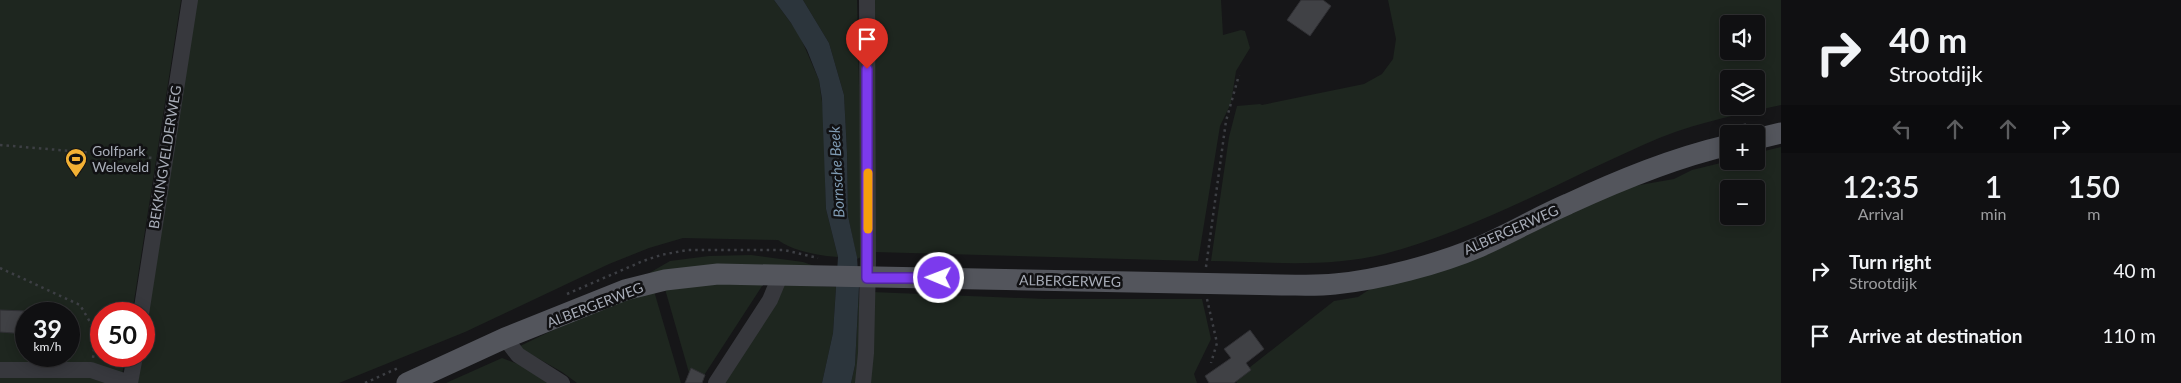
<!DOCTYPE html>
<html lang="en">
<head>
<meta charset="utf-8">
<style>
	:root { --surface:#101012; --page:#1e1e20; --text:#f1f3f6; --muted:#9c9d9f; --line:#303032 }
	body { margin:0; font-family:Lato,sans-serif; background:var(--page); color:var(--text); height:100vh; display:flex; flex-direction:column; font-size:19px; white-space:nowrap }
	* { box-sizing:border-box; margin:0 }
	p { font-size:16px; color:var(--muted) }
	.icon { flex:none; width:28px; height:28px; fill:none; stroke:currentColor; stroke-width:2; stroke-linecap:round; stroke-linejoin:round }
	.map { position:relative; flex:1; overflow:hidden }
	.side { display:flex; flex-direction:column; background:var(--surface); width:400px }
	.side>* { flex:none }
	.top-card { background:#101012; color:var(--text); overflow:hidden }
	.fabs { position:absolute; left:1720px; top:15px; display:grid; gap:10px }
	.fabs a { display:grid; place-items:center; width:45px; height:45px; border-radius:5px; background:var(--surface); box-shadow:0 2px 12px #0003,0 0 0 1px var(--line); font-size:25px }
	.speed { position:absolute; left:15px; top:302px; display:flex; gap:10px; font-size:25px; font-weight:700; text-align:center }
	.speed>* { display:grid; place-content:center; width:65px; height:65px; border-radius:50%; background:var(--surface); box-shadow:0 2px 12px #0003,0 0 0 1px var(--line); line-height:1 }
	.speed small { font-size:12px; font-weight:400 }
	.speed .limit { border:8px solid #d22; background:#fff; color:#111 }
	.pin { position:absolute; display:grid; place-items:center; width:42px; height:42px; color:#fff; margin:-51px -21px; border-radius:50% 50% 50% 0; rotate:-45deg; box-shadow:0 0 5px #0007 }
	.pin .icon { rotate:45deg }
	.me { position:absolute; width:55px; margin:-28px; rotate:271deg; stroke-linejoin:round; filter:drop-shadow(0 0 4px #0008) }
	.turn { display:flex; align-items:center; gap:18px; height:105px; padding:0 25px; font-size:22px }
	.turn .icon { width:65px; height:65px; stroke-width:2.5 }
	.turn b { display:block; font-size:35px; line-height:42px }
	.lanes { display:flex; align-items:center; height:48px; padding:0 25px; background:#0003; justify-content:center; gap:25px; direction:ltr }
	.lanes .off { opacity:.35 }
	.eta { display:flex; justify-content:space-evenly; align-items:center; height:85px; text-align:center }
	.eta b { font-size:30px; font-weight:600; line-height:35px }
	ul { padding:0; list-style:none }
	li { display:flex; align-items:center; gap:15px; height:65px; padding:0 25px }
	li div { flex:1 }
	li b { display:block; font-size:19px }
	li em { font-style:normal }
	main { display:flex; flex:1; min-height:0 }
	.map>svg:first-child { display:block }
	.green { fill:#1e261f; fill-rule:evenodd }
	.water { fill:#2c353c }
	.building { fill:#404145; stroke:#303034 }
	.lines { fill:none; stroke-linecap:round; stroke-linejoin:round }
	.path { stroke:#3d3f44; stroke-width:2.5; stroke-dasharray:2.5 4; stroke-linecap:butt }
	.minor { stroke:#37383d; stroke-width:16 }
	.major { stroke:#53555c; stroke-width:21 }
	.route-casing { stroke:#51269a; stroke-width:12 }
	.route { stroke:#7c3aed; stroke-width:9 }
	.slow { stroke:#f59e0b; stroke-width:9 }
	.labels { text-anchor:middle; stroke-width:5; stroke-linejoin:round; paint-order:stroke }
	.poi-label { font-size:14px; fill:#a8adb8; stroke:#111113; text-anchor:start }
	.street-label { font-size:14px; fill:#a8adb8; stroke:#111113 }
	.water-label { font-size:15px; font-style:italic; fill:#7f9bb3; stroke:#111113 }
</style>
</head>
<body>
<main>
<div class="map">
<svg width="1781" height="383" viewBox="0 0 1781 383">
	<rect width="100%" height="100%" fill="#161618"/>
	<path class="green" d="M0,0h181l-49,314h-31v42h25l-6,27h-120zM26,314h43v42h-43z
		M195,0h579l25,34 20,46 5,37 2,92 12,48c-19,-1 -45,-6 -60,-17l-95,-2 -34,10 -40,16 -144,68 -126,51h-205l4,-27h6v-36z
		M803,0h54l6,256 -6,3 -9,-43 -1,-64 -3,-57 -15,-52z
		M872,0h349l2,35 18,-5 4,1 5,17 -14,23 -5,32 -11,23 -22,135 -324,-9z
		M1388,0h393v105c-47,10 -95,20 -138,40 -84,37 -170,86 -259,109 -56,14 -116,8 -173,7l18,-124 8,-31 23,-2 2,1 102,-21 18,-10 11,-15 3,-20zM1729,24h27v27h-27zM1729,79h27v27h-27z
		M1781,147v236h-544l-2,-4 99,-78 24,-4 15,-10 244,-98 57,-10 18,-9 37,-9h27v-8zM1729,189h27v27h-27z
		M751,255l52,7 26,9 -190,8 31,-18 39,-5z
		M764,283l-65,100h-7l-27,-94 15,-5z
		M778,284l58,3 -3,46 -11,50h-109z
		M859,287v96h-8l4,-18z
		M654,291l27,92h-104l-15,-11 -44,-25c44,-22 89,-41 136,-56z
		M872,292l173,7h157l9,40 -17,35 3,9h-332z
		M502,358l45,17 11,8h-112z"/>
	<path class="water" d="M774,0h29l26,43 15,52 3,57 1,64 9,41 2,30 -4,78 -4,18h-29l11,-50 5,-76 -12,-48 -4,-110 -3,-19 -12,-30 -16,-27z"/>
	<path class="building" d="M1301,0h22l8,6 -21,30 -23,-16z
		M0,310l26,1v23l-26,-2z
		M1250,330l14,19 -18,14 5,7 -17,13h-25l-4,-7 26,-18 -7,-9z
		M691,368l14,7 -3,8h-17z"/>
	<g class="lines">
		<path class="path" d="M1731,128l17,-4
			M0,145l153,13
			M1206,267l20,-146 13,-46
			M0,268l80,37 16,27 -3,26
			M567,294l76,-33 18,-6 26,-5h97l34,8
			M1207,299l10,44 -6,20
			M365,383l33,-15"/>
		<path class="minor" d="M141,314l49,-314
			M505,338l13,17 44,28
			M0,370h91l39,13
			M130,383l5,-27
			M716,383l54,-83 10,-24
			M863,383l3,-30 2,-92 -1,-261"/>
		<path class="major" d="M1756,139l25,-6
			M407,383l98,-45 120,-48 40,-10 53,-6 564,11c18,0 36,1 53,-1 44,-4 104,-20 144,-37 30,-13 59,-30 89,-43 52,-24 105,-46 161,-59"/>
	</g>
	<g class="lines">
		<g class="route-casing">
			<path id="route" d="M867,69v209h72"/>
		</g>
		<use href="#route" class="route"/>
		<path class="slow" d="M868,173v56"/>
	</g>
	<defs>
		<g id="stadium-pin" transform="scale(1.125)"><path d="M0 17L-7.5 6A9.5 9.5 0 1 1 7.5 6Z" fill="#f2b134" stroke="#111113"/><path d="M0-5a6.5 5 0 1 0 0 10a6.5 5 0 1 0 0-10ZM-3.5-1.8h7v3.6h-7Z" fill="#111"/></g>
	</defs>
	<g fill-rule="evenodd">
		<use href="#stadium-pin" x="76" y="159"/>
	</g>
	<g class="labels">
		<g class="poi-label">
			<text x="92" y="156">Golfpark<tspan x="92" dy="16">Weleveld</tspan></text>
		</g>
		<g class="street-label">
			<text transform="translate(165 157) rotate(-81)" y="5">BEKKINGVELDERWEG</text>
			<text transform="translate(1511 230) rotate(-24)" y="5">ALBERGERWEG</text>
			<text transform="translate(1070 281) rotate(1)" y="5">ALBERGERWEG</text>
			<text transform="translate(595 305) rotate(-21)" y="5">ALBERGERWEG</text>
		</g>
		<g class="water-label">
			<text transform="translate(837 172) rotate(-93)" y="5">Bornsche Beek</text>
		</g>
	</g>
</svg>
<div class="fabs">
<a><svg class="icon" aria-label="sound" viewBox="0 0 24 24"><path d="M4 9h4l5-4v14l-5-4H4zM17 9q2 3 0 6"/></svg></a>
<a><svg class="icon" aria-label="layers" viewBox="0 0 24 24"><path d="M12 4l9 5-9 5-9-5zM3 14l9 5 9-5"/></svg></a>
<a>+</a>
<a>−</a>
</div>
<div class="speed"><div>39<small>km/h</small></div><div class="limit">50</div></div>
<div class="pin" style="left:867px;top:69px;background:#d93025"><svg class="icon" aria-label="arrive" viewBox="0 0 24 24"><path d="M6 21V4h12l-3 4 3 4H6"/></svg></div>
<svg class="me" style="left:939px;top:278px" viewBox="-20 -20 40 40"><circle r="17" fill="#7c3aed" stroke="#fff" stroke-width="3"/><path d="M0-11L8 9 0 5-8 9z" fill="#fff"/></svg>
</div>
<section class="side">
<div class="top-card">
<div class="turn"><svg class="icon" aria-label="right" viewBox="0 0 24 24"><path d="M7 20v-9h11M14 6l5 5-5 5"/></svg><div><b>40 m</b>Strootdijk</div></div>
<div class="lanes"><svg class="icon off" aria-label="left" viewBox="0 0 24 24"><path d="M17 20v-9H6M10 6l-5 5 5 5"/></svg><svg class="icon off" aria-label="ahead" viewBox="0 0 24 24"><path d="M12 20V5M6 11l6-6 6 6"/></svg><svg class="icon off" aria-label="ahead" viewBox="0 0 24 24"><path d="M12 20V5M6 11l6-6 6 6"/></svg><svg class="icon" aria-label="right" viewBox="0 0 24 24"><path d="M7 20v-9h11M14 6l5 5-5 5"/></svg></div>
</div>
<div class="eta">
<div><b>12:35</b><p>Arrival</p></div>
<div><b>1</b><p>min</p></div>
<div><b>150</b><p>m</p></div>
</div>
<ul>
<li><svg class="icon" aria-label="right" viewBox="0 0 24 24"><path d="M7 20v-9h11M14 6l5 5-5 5"/></svg><div><b>Turn right</b><p>Strootdijk</p></div><em>40 m</em></li>
<li><svg class="icon" aria-label="arrive" viewBox="0 0 24 24"><path d="M6 21V4h12l-3 4 3 4H6"/></svg><div><b>Arrive at destination</b></div><em>110 m</em></li>
</ul>
</section>
</main>
</body>
</html>
